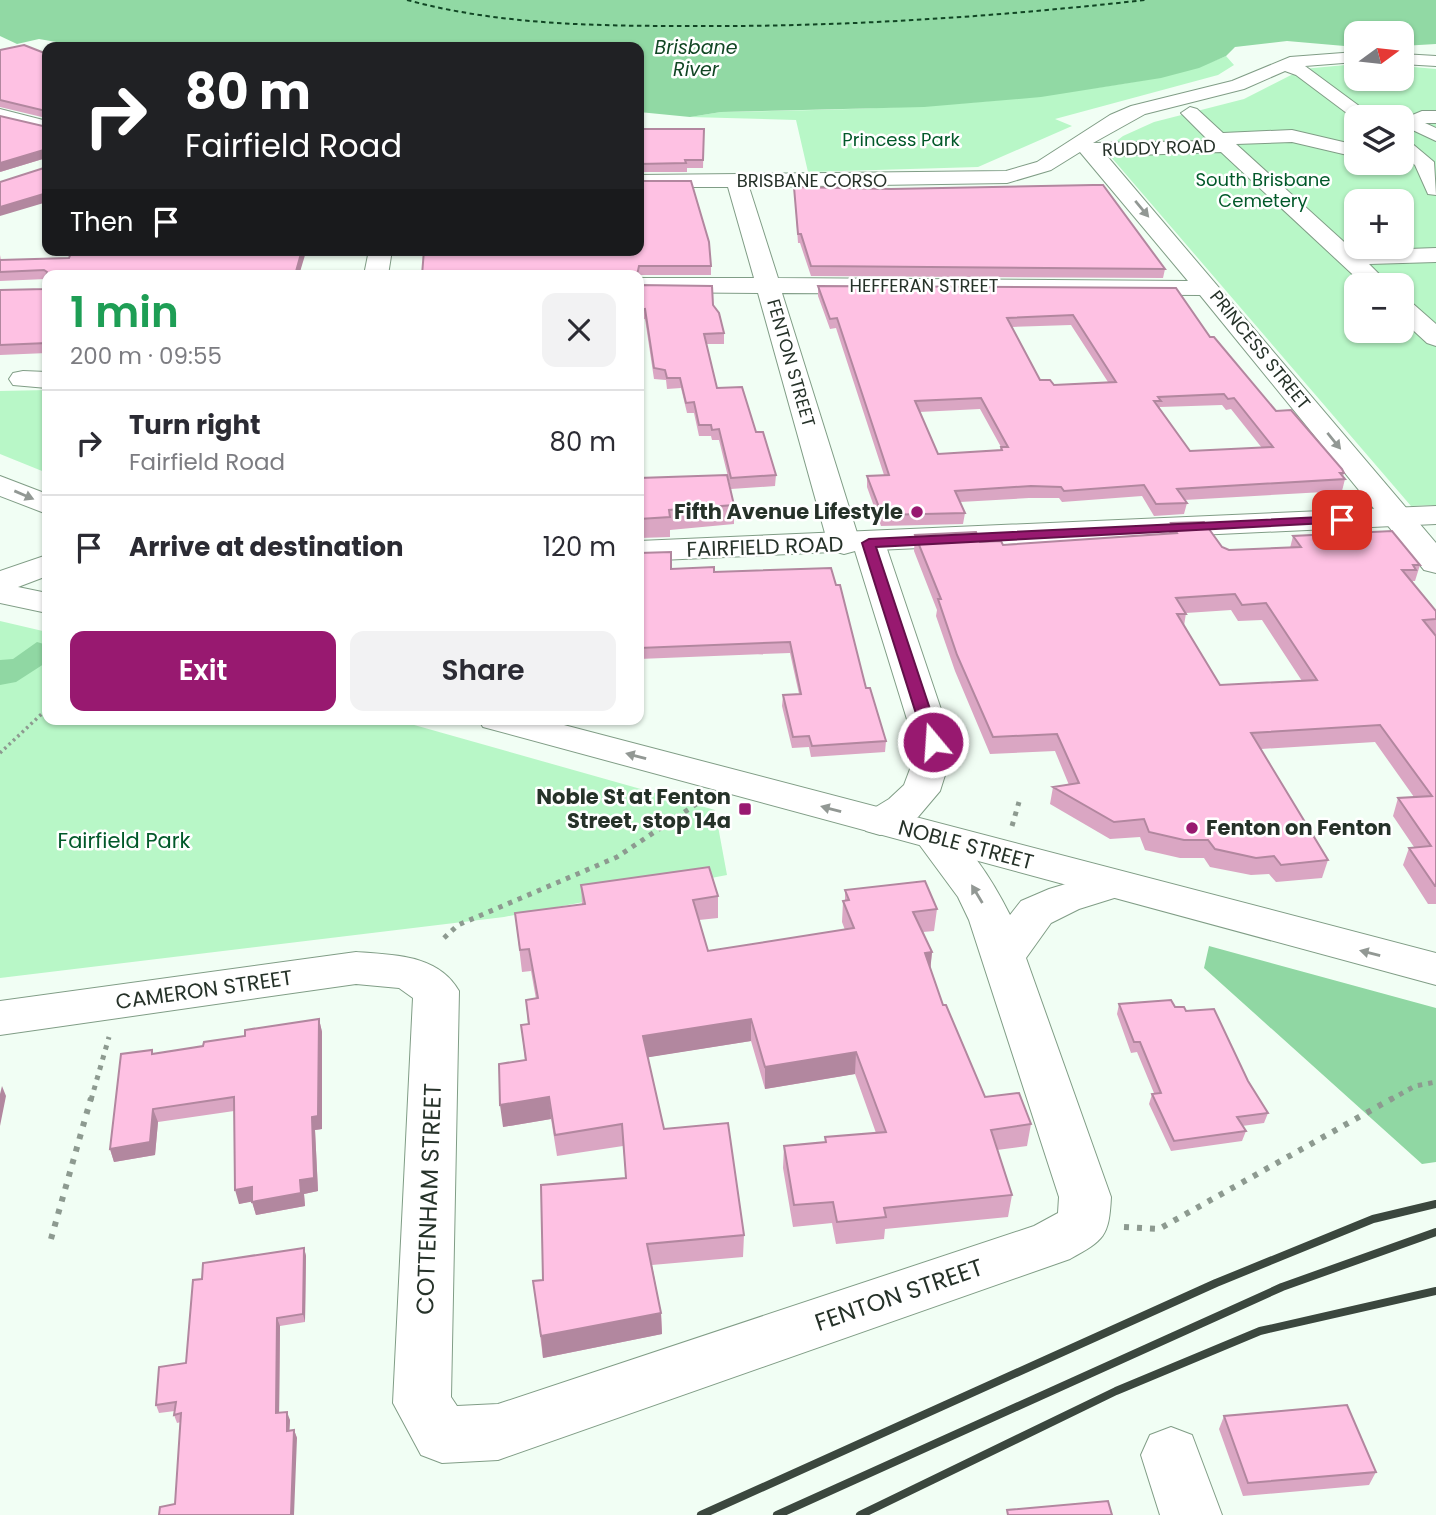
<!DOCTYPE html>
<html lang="en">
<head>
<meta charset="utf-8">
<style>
	:root { --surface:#fff; --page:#f2f2f3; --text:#2b2b33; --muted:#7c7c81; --line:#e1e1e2; --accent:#981970 }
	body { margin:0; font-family:Poppins,sans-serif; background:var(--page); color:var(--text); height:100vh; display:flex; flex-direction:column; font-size:26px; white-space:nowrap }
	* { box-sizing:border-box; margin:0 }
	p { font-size:23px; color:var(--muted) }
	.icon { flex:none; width:38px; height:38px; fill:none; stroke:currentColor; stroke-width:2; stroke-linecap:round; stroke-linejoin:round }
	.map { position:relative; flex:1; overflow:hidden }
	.details { position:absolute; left:42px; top:270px; width:602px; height:455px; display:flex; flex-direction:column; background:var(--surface); border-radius:14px; box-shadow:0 2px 5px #0004 }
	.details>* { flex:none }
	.top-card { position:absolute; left:42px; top:42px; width:602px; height:214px; border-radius:14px; box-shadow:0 2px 5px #0004; background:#202124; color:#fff; overflow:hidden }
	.needle { width:46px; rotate:75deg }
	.fabs { position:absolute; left:1344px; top:21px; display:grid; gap:14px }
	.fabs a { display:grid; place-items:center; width:70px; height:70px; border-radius:14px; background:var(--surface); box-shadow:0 2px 5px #0004; font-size:35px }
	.pin { position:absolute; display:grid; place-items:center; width:60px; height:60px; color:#fff; margin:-30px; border-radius:14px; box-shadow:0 4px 10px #0006 }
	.me { position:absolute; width:77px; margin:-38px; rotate:342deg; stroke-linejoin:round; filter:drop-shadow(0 0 5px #0008) }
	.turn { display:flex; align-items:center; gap:24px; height:147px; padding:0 28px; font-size:32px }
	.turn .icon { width:91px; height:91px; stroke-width:2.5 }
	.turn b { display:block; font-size:49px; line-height:60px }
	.then { display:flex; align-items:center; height:66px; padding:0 28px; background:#0003; gap:14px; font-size:26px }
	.round { display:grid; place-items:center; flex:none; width:74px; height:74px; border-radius:14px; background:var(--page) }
	.headline { display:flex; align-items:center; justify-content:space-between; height:119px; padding:0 28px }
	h1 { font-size:42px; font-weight:600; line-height:52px; color:#1e9e55 }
	.cta { display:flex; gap:14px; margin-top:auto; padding:14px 28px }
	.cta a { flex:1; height:80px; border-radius:14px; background:var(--accent); color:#fff; font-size:28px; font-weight:600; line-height:80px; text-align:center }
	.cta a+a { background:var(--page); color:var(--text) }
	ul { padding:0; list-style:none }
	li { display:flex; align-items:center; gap:21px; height:105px; padding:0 28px; border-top:2px solid var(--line) }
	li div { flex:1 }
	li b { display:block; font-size:26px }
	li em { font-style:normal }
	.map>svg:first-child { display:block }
	.green { fill:#b8f7c7; fill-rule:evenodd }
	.forest { fill:#90d7a3 }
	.water { fill:#91d9a4 }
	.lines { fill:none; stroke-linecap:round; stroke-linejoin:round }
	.ferry { stroke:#114624; stroke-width:2; stroke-dasharray:4.5 3.5; stroke-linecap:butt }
	.minor-casing { stroke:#809d86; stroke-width:2 }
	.major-casing { stroke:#809d86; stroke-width:2 }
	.path-far2 { stroke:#8d9a90; stroke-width:3.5; stroke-dasharray:2.5 3.5; stroke-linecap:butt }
	.path-far1 { stroke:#8d9a90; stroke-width:5; stroke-dasharray:4.5 6; stroke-linecap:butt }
	.path { stroke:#8d9a90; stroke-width:6; stroke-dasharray:5 8; stroke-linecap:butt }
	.minor { fill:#fff; fill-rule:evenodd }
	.major { fill:#fff; fill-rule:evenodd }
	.rail { stroke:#3b473e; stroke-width:8 }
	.wall { fill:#daa6c3; fill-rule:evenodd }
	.shaded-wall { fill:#b2879f }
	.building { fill:#fec1e3; stroke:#b2879f; stroke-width:2; fill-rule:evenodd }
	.oneway { fill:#929894 }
	.route { fill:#981970; stroke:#631049; stroke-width:2 }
	.poi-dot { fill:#981970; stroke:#fff; stroke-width:2.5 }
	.labels { text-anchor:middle; stroke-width:5; stroke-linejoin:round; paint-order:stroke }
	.far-park-label { font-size:18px; fill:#02592a; stroke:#fff }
	.far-street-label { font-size:18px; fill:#263229; stroke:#fff }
	.far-water-label { font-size:19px; font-style:italic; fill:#114624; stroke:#fff }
	.poi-label { font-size:21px; font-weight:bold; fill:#263229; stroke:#fff; text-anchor:end }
	.street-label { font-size:21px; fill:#263229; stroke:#fff }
	.park-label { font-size:21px; fill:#02592a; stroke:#fff }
	.near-street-label { font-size:24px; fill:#263229; stroke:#fff }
</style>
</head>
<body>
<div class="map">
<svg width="1436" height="1515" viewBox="0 0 1436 1515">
	<rect width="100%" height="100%" fill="#f1fef4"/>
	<path class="green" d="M1226,56l8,9 -16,10 -163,44 17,7 -94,41 -170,5 -12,-52 -106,-3 31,-5c122,-2 245,-4 366,-23 48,-7 94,-13 139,-33z
		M1356,64v15h46v-13l34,3v436l-25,1 -306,-356 18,-14 31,-14 90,-23 59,-30zM1356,117h46v46h-46zM1356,201h46v46h-46zM1356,285h46v46h-46z
		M47,390v83l-47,-19v-63z
		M0,621l47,11v87h346l322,91 12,65 -223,42 -504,61z"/>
	<path class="forest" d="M37,642l10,3v17l-31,20 -16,3v-25l13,-1z
		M1209,946l227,62v154l-14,2 -218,-196z"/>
	<path class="water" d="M0,0h1436v44l-34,2v-13h-46v14l-69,-6 -52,6 -9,9 -27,12 -38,10 -120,19 -117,10 -203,5 -31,5 -51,-5v-65h-589l12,-4 -23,-4 -22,5 -17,-8z"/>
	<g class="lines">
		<path class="ferry" d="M407,0c93,25 188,26 284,26 152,1 303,-9 454,-26"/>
		<g class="minor-casing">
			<path id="minor" d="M1356,52v10l-51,4 69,51 -18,3 -60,-45 -11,-4 -41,18 -99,25 -52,29 116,-2 -28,-28 9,-6 7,2 26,24 69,-3 64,15v12l-64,-15 -56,2 118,107 82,-3v14l-67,2 21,21h-26l-143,-133 -114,4 329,387v30l-12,-3 -224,-275 -418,-2 76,243 11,-3 11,3 5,7 67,199 -1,14 -11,35 -22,26 -24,14 -14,4 -14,-4 -6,-9 6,-9 23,-14 15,-14 6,-16 4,-27 -59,-191 -11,3 -11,-3 -5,-7 -70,-251 -119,-1v-14h115l-26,-91h-89v-12l367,-4 31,-9 73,-47 21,-9 101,-25 58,-24zM1080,152l108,129 -410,-3 -29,-91 258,-4 44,-13z
				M1402,54l34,2v10l-34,-2z
				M0,109l47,12v12l-47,-12z
				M1436,111v12h-11l11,5v13l-34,-16 1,-6 19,-8z
				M1402,139l7,2 25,21 2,33 -8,-1 -13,-29 -13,-10z
				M369,250h23l-4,25h-24z
				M1402,300l9,2 25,22v22l-9,-3 -25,-23z
				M23,371l24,1v16l-34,-3 -4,-6 4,-6z
				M933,823c31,8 63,64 77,92l11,-14 28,-12 63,-19 15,4 6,10 -6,10 -48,15 -28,14 -25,35 85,239c-2,40 -7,43 -41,62l-572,201 -56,3 -21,-8 -28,-52 20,-405 -14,-10 -43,-4 -356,51v-34l356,-49c37,3 82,2 103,39l-8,406 6,9 41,-2 536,-178 24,-13 1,-16 -90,-277 -11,-23 -45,-61 6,-9z
				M1171,1427l21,8 30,80h-62l-19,-60 9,-20z"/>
		</g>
		<g class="major-casing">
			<path id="major" d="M0,476l47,18v20l-47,-18z
				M1436,506v18l-797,37v-20z
				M47,555v21l-29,11 29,6v20l-47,-10v-32z
				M478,719h63l895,234v32l-953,-258z"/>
		</g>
		<path class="path-far2" d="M0,753l47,-44"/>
		<path class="path-far1" d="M1012,826l7,-24
			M444,938l14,-13 159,-68 81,-54
			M91,1100l18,-63
			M1390,1100l25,-14 21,-4"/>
		<path class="path" d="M1124,1227l35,2 234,-131
			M51,1239l40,-141"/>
		<use href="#minor" class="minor"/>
		<use href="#major" class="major"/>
		<path class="rail" d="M701,1515l515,-232 157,-64 63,-15
			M777,1515l505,-228 154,-55
			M860,1515l256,-124 144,-60 176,-40"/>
	</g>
	<path class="wall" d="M0,50l47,4v105l-1,-1 -46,14 47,-45 -1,-9 -46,-11z
		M639,129h65l-1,39h-16v4h-48v2z
		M794,187l371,82 -2,9 -352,-2 -11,-33h-2z
		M305,250l-6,25h-252v78l-47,2v-65l45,-1 1,-10 -46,2v-26l1,5z
		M424,250l287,16v9h-72z
		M639,285l74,20 11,28v11h-18l11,44 39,44 20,43 -1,11 -44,3 -12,-49h-7l-1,-4h-12l-5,-23h-7l-6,-25 -14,1 -1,-9 -12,-1 -9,-60 -6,1z
		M818,286l358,2 34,49 66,74 68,62 -1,4 2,2 -3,12 -158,9 3,3 -3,11 -30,2 -12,-20 -80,6 -3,-4h-30l-69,4 5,11 -2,11 -82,2 -14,-39v-11l17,-1 -48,-147 -6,1 -12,-33zM1071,325l37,57 -54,3 -14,-5 -28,-53zM1222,405l4,5 5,-1 31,39 -72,3 -30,-42v-2zM980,409l21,38 -1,3 -62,4 -19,-42z
		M639,478l95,27v19l-64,6v7l-30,1z
		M1171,523l58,27 61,-2 3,-12 127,29 -5,16h-2l-1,2 24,28v293h-8l-25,-39 6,-17 5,-1 -21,-31 5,-18 16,-1 -39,-55 -114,7 67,111 -6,18 -46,4 -7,-8 -18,1 -41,-8 -6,-9h-24l-35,-8 -5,-13 -30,2 -60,-35 3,-17 16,-2 -14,-34 -65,3 -35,-83 -19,-55 1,-6 -23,-59 1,-16 88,10 166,-11zM1231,610l7,11 24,-1 40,61 -82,4 -36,-59 2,-13z
		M639,567l75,5 152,116 20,53 -1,11 -74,5 -2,-10 -17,1 -10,-42 1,-11 16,-1 -9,-41 -151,6z
		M581,885l137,11v22l-19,2 9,31 137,-21 -3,-8 1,-21 2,-1v-10l92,19 -3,22 -11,1 9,20 -2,17 13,36 42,92 46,27 -4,22 -30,4 15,45 -4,22 -123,12 -1,10 -48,5 -4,-21 -39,4 -10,-59 1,-22 41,-4v-5l51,-4 -21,-59 -90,15 -14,-48 -103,16 16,72 80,106 -1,22 -91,8 9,48 1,21 -119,24 -10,-77 10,-1 83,-102 -3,-32 -66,10 -6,-37 -48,8 22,-67 -4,-35 7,-1 -2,-24 10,-1 -5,-28 -9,1 -7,-59 67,-9z
		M1119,1004l56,3 11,4 62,70 20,32 -4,10 -22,3 4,5 -4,10 -71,10 -22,-47 3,-10 2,-1 -17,-41 -6,1 -14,-39z
		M319,1019l3,13v97l-7,1 3,61 -14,3 1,12 -49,9 -4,-14 -13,3 -5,-93 -76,11 -3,33 -41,7 -4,-13 42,-99 1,4 50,-8 42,-10z
		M304,1248l2,8 -1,66 -25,4 -1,87 11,7 -1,10h5l3,8 -122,66 6,-82 -4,1 -3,-8 1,-4 -16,2 -3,-8 30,-42 16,-84z
		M1224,1416l152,56 -7,13 -126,11 -24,-67z"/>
	<path class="shaded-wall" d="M44,150l2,8 -46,14v-9z
		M47,193v9l-47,14v-9z
		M302,250h3l1,2 -7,23h-4z
		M932,952l-2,21 -5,-20z
		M319,1019l3,13v97l-7,1 3,61 -14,3 1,12 -49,9 -4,-13 48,-22 12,-63z
		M751,1019v22l-107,17 -1,-22z
		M856,1052l-1,22 -90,15v-22z
		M2,1086l4,10 -6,30v-32z
		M549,1097l2,22 -48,8 -3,-22z
		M153,1109l5,13 -3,33 -41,7 -4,-13z
		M252,1187l3,14 -16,3 -4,-14z
		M304,1248l2,8 -1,66 -2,-8z
		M661,1313l1,21 -119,24 -2,-22z
		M277,1318l3,8 -1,96 -3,-9z
		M287,1412l3,8 -1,19 -2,-8z
		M294,1430l3,8 -3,77h-3z"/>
	<path class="building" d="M24,45l23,9v99l-3,-3 -44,13v-47l47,11 -1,-16 -46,-11v-50z
		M639,129h65l-1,31h-18l1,3 -47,1z
		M47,161v32l-47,14v-25l47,-15z
		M639,181h52l18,61 2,24h-72l-2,9h-215l2,-25h215z
		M1093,185h10l62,84 -354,-3 -10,-32h-3l-4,-47 97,2z
		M111,250h191l-7,25h-248v68l-47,2v-55l45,-1 2,-17 -3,-2 -44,2v-12l69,-2 2,-5z
		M639,285l73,1 1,19 6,8 5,20 -20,1 13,54 25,-1 14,45h7l13,43 -45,3 -12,-49 -7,1 -1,-5h-12l-5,-23 -8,1 -6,-25h-13l-2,-8 -11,-2 -9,-59 -6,1z
		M818,286l358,2 34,49h4l62,74 15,-1 51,59 2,4h-4l5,6 -168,10 10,14 -31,1 -12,-19 -80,6 -3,-4 -30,-1 -76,5 10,22 -83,2 -15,-39 22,-1 -52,-157 -7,1zM1073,315l43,67 -62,3 -4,-5h-10l-33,-62zM1224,394l4,5 6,-1 39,49 -83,4 -36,-50h7l-3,-4zM981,398l27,49h-7l1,3 -64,4 -23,-53z
		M727,475l7,30 -65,5 1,7 -31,2v-41z
		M1204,522l18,25 7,3 72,-3 -8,-11 99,-5 28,34h-7l3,5h-14l34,41v8l-13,1 13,16v250h-1l-26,-38 22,-2 -33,-48 34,-2 -52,-71 -129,8 77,127 -47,5 -7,-9 -18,2 -41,-9 -7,-9h-24l-35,-8 -5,-13 -30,3 -61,-35 26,-4 -22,-49 -64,3 -36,-82 -19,-56h3l-26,-64 61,-3 4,10 21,-1 2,4 174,-12 -6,-10zM1235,594l7,11 24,-2 51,77 -97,5 -43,-71h9l-10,-16z
		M671,552v17l43,-2v5l117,-4 5,17h4l26,103h4l16,53 -74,5 -3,-10 -16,1 -10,-42 18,-1 -11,-52 -151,6v-95z
		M709,867l9,29 -25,4 15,51 146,-23 -11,-27 6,-1 -4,-10 80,-9 12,28 -24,3 19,40 -7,1 18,52h3l39,92 34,-4 12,31 -40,6 21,65 -128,13 2,9 -49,5 -4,-20 -39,3 -10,-59 42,-4 -1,-5 61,-5 -30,-80 -91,15 -14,-48 -108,17 21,93 64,-6 16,112 -97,9 14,69 -120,23 -8,-55 10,-1 -2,-95 85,-7 -4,-54 -67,11 -6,-38 -49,8 -1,-41 27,-4 -5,-35 8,-1 -3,-24 12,-2 -9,-49 -9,1 -5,-37 70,-9 -4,-19z
		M1171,1000l4,7h9l2,4 28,-2 34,72 20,32 -31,4 9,14 -72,10 -22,-47 9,-1 -21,-51h-6l-15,-38z
		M319,1019l-1,97 -6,1 2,61 -14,2 1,13 -49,9v-15l-17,3 -1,-93 -81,12 -3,33 -40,7 11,-95 31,-4v4l51,-8 1,-4 41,-6v-6z
		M304,1248l-1,66 -26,4 -1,95 11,-1v19l7,-1 -3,85h-132l1,-8 15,-3 6,-91 -7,2 2,-13 -20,3 3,-38 27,-4 7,-83 9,-1 1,-16z
		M1347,1405l29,67 -128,11 -24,-67z
		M1108,1501l4,14h-104l-1,-5z"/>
	<defs><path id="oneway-solid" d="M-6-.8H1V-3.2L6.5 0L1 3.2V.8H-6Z" transform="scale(1.75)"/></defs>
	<g class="oneway">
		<use href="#oneway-solid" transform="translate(1142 209) rotate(50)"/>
		<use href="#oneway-solid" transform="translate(1334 441) rotate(51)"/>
		<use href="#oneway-solid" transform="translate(24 495) rotate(23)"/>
		<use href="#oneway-solid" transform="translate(636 756) rotate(-165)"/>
		<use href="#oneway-solid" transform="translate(831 809) rotate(-165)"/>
		<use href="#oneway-solid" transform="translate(977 894) rotate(-121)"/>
		<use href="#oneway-solid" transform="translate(1370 953) rotate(-166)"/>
	</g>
	<path class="route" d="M1342,516l4,1v5l-470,25 65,195 -8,5 -8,-5 -63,-199 7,-4z"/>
	<g class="poi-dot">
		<circle cx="917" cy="512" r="7"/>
		<rect x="738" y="802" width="14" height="14" rx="3.5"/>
		<circle cx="1192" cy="828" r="7"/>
	</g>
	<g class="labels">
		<g class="far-park-label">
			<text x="901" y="146">Princess Park</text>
			<text x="1263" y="186">South Brisbane<tspan x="1263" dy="21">Cemetery</tspan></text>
		</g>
		<g class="far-street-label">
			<text transform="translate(1159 148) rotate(-2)" y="6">RUDDY ROAD</text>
			<text x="812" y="187">BRISBANE CORSO</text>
			<text x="924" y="292">HEFFERAN STREET</text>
			<text transform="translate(1260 350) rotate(51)" y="6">PRINCESS STREET</text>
			<text transform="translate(791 363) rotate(74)" y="6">FENTON STREET</text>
		</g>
		<g class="far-water-label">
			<text x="696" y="54">Brisbane<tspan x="696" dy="22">River</tspan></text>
		</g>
		<g class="poi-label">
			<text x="903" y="519">Fifth Avenue Lifestyle</text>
			<text x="731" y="804">Noble St at Fenton<tspan x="731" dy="24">Street, stop 14a</tspan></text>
			<text x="1206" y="835" text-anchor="start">Fenton on Fenton</text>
		</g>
		<g class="street-label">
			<text transform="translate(765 547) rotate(-2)" y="7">FAIRFIELD ROAD</text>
			<text transform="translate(966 845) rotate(15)" y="7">NOBLE STREET</text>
			<text transform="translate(204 990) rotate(-8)" y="7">CAMERON STREET</text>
		</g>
		<g class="park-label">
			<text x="124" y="848">Fairfield Park</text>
		</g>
		<g class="near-street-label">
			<text transform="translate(429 1199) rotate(-88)" y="8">COTTENHAM STREET</text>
			<text transform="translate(899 1295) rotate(-19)" y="8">FENTON STREET</text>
		</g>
	</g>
</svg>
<div class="fabs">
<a><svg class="needle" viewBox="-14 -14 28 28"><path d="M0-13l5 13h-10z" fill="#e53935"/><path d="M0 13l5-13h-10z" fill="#7c7c81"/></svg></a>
<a><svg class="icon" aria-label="layers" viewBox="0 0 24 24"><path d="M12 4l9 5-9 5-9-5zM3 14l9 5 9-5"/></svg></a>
<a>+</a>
<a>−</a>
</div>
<div class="pin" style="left:1342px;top:520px;background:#d93025"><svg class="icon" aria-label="arrive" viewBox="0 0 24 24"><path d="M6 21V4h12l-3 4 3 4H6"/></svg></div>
<svg class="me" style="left:933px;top:742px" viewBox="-20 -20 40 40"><circle r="17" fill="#981970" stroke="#fff" stroke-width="3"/><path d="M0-11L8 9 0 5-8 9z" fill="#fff"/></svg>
<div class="top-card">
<div class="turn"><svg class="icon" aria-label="right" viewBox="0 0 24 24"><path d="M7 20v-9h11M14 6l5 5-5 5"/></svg><div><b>80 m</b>Fairfield Road</div></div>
<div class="then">Then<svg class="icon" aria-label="arrive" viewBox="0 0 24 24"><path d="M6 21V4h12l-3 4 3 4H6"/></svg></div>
</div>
<section class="details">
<div class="headline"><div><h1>1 min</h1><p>200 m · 09:55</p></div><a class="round"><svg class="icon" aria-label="close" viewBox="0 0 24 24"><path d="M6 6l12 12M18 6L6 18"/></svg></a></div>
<ul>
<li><svg class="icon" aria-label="right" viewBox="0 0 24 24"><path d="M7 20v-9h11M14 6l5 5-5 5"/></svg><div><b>Turn right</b><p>Fairfield Road</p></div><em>80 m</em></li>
<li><svg class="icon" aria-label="arrive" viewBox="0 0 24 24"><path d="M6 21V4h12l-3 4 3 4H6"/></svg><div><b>Arrive at destination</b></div><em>120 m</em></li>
</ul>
<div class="cta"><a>Exit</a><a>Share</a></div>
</section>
</div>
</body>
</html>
